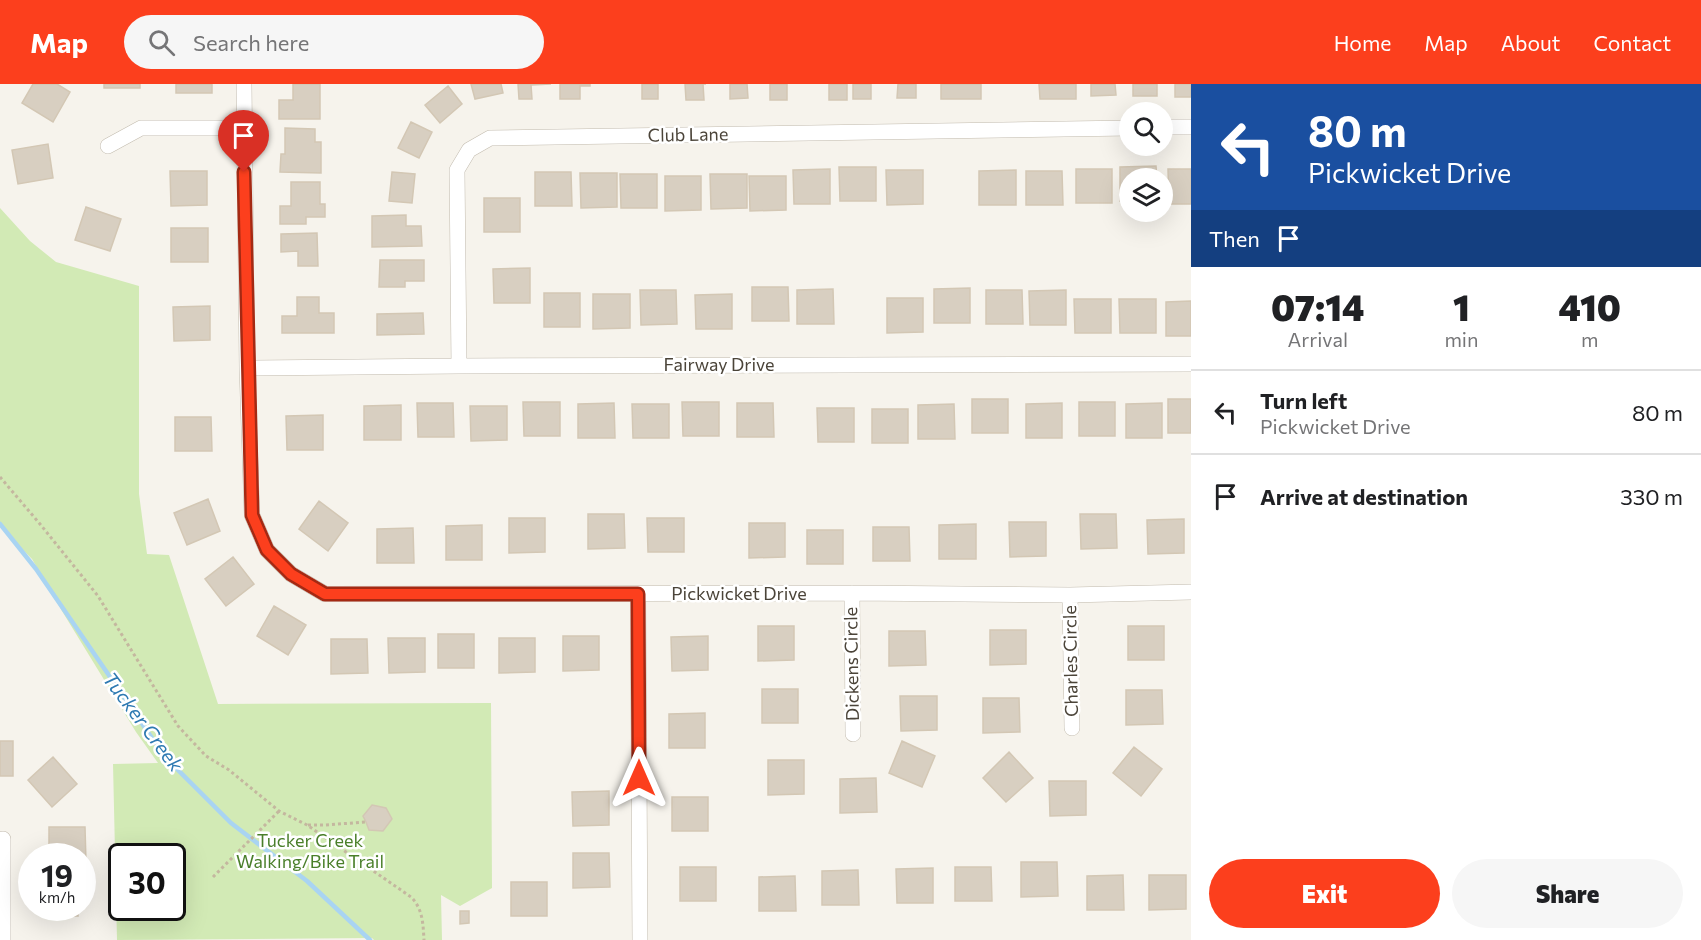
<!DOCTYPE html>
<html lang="en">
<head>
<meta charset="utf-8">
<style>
	:root { --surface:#fff; --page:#f6f6f6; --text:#202124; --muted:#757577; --line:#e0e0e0; --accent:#fc3f1d }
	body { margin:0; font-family:Commissioner,sans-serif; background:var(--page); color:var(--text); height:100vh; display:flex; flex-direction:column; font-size:22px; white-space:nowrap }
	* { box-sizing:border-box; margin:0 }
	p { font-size:20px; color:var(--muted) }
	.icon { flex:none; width:33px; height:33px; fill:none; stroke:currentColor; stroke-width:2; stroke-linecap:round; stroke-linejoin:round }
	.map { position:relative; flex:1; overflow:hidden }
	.side { display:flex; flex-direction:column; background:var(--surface); width:510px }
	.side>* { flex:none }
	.guide { background:#1a4fa0; color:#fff; overflow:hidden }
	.tools { position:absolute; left:1119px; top:18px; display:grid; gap:12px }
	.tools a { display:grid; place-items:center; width:54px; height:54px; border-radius:50%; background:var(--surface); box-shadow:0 6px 24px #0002; font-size:30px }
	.speed { position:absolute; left:18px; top:759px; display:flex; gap:12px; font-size:30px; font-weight:700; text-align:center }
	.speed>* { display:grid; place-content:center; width:78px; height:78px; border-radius:50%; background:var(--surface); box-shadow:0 6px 24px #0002; line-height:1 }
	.speed small { font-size:15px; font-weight:400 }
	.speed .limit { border:3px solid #111; border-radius:9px; background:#fff; color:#111 }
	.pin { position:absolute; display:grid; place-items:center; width:51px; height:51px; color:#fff; margin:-62px -26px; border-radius:50% 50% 50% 0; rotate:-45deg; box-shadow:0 0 6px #0007 }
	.pin .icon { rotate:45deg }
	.me { position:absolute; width:66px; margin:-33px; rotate:0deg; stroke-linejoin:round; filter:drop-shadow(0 0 4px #0008) }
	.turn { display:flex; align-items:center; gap:21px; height:126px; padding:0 18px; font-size:27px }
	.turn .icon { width:78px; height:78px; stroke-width:2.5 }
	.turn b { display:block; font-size:42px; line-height:51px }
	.then { display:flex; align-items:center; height:57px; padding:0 18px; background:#0003; gap:12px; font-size:22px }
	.eta { display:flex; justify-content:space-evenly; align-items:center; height:102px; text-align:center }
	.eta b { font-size:36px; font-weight:800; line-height:42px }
	.primary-button { display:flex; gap:12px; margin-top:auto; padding:12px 18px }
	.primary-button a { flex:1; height:69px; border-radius:36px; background:var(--accent); color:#fff; font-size:24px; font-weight:800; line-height:69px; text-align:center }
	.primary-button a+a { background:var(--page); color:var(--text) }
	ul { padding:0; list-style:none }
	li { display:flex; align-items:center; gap:18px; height:84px; padding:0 18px; border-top:2px solid var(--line) }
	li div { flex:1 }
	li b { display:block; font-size:22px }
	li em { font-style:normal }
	header { display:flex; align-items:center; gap:36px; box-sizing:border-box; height:84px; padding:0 30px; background:var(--accent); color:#fff }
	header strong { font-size:28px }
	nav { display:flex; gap:33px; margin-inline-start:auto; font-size:21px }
	.search { width:420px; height:54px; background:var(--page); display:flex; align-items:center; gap:15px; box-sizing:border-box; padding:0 21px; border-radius:33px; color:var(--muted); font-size:22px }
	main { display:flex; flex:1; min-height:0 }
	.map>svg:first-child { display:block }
	.green { fill:#d2eab5; fill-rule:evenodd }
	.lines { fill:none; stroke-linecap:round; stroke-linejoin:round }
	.stream { stroke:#a9d4f2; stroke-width:4.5 }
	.building { fill:#d8cfc1; stroke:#d3c7b4; stroke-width:1.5 }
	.minor-casing { stroke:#c2bbae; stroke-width:16 }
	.path { stroke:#c4b79f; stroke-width:3; stroke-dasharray:3 3; stroke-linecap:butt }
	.minor { stroke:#fff; stroke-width:15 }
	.route-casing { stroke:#a42913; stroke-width:15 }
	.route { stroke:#fc3f1d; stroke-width:10 }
	.labels { text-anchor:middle; stroke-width:5; stroke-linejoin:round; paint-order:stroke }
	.street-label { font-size:18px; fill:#4b4439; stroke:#fff }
	.park-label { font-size:18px; fill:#4a7f2a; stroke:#fff }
	.water-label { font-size:20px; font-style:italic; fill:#2e7ab2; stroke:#fff }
</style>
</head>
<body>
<header>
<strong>Map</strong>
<div class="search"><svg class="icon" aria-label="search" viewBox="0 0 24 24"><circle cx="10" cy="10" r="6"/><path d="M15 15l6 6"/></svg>Search here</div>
<nav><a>Home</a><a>Map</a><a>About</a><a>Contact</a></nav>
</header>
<main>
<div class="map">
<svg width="1191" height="856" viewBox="0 0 1191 856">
	<rect width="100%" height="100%" fill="#f6f3ec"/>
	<path class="green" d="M0,124l30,33 26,21 83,24v208l8,60 22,1 49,149 273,-1 1,185 -32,18 -19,-11 1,45h-68l-2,-2 -255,2 -4,-176 45,-1 -22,-31 -74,-121 -30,-52 -32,-32zM122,772h50v52h-50z"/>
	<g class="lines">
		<path class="stream" d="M0,440l36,45 129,188 66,66 76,58 63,59"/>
	</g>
	<path class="building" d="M33,0h24l13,8 -17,30 -31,-19z
		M104,0h36v4h-36z
		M176,0h36v9h-36z
		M293,0h27v35h-41v-19h14z
		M471,0h30l2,9 -28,6z
		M518,0h33l-20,1 1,14h-13z
		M560,0h30v2h-10v13h-20z
		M642,0h16v15h-16z
		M685,0h21h-3l1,16h-18z
		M730,0h17l1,14 -18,1z
		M770,0h17v16h-17z
		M829,0h18v16h-18z
		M853,0h18v15h-18z
		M898,0h18v14h-19z
		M941,0h40v15h-40z
		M1039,0h37v15h-36z
		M1091,0h24l1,11 -25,1z
		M1133,0h24v12h-24z
		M1175,0h16v13h-16z
		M448,2l14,18 -22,19 -15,-18z
		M411,38l21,10 -13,26 -21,-10z
		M285,44l30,1v13h6v31l-41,-1 1,-18h4z
		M48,60l5,34 -35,6 -6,-34z
		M1156,82l1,12h-27v23h-10v-34z
		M839,83h37v34h-36z
		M830,85v35h-36l-1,-34z
		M1076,85h36v34h-36z
		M1168,85h23v35h-22z
		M886,86h37v34l-36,1z
		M1016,86v35h-37v-34z
		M170,87h37v34l-36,1z
		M1026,87h36l1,34h-37z
		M392,88l23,2 -3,29 -23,-2z
		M535,88h36l1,34h-37z
		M580,89h37v34l-36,1z
		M620,90h37v34h-36z
		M710,90h37v34l-36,1z
		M665,92h36v34l-36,1z
		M749,92h37v34l-36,1z
		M291,98h29v22h5v13h-19v7h-26v-18h11z
		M484,114h36v34h-36z
		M86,123l35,12 -11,32 -35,-11z
		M406,131v11h15l1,20 -50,1v-31z
		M171,144h37v34h-37z
		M317,149l1,33h-20v-15l-17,1v-18z
		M380,176h44v21h-19v6h-26z
		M530,184v35h-36l-1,-34z
		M752,203h36l1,34h-37z
		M970,204v35h-36v-34z
		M833,205l1,35h-37v-34z
		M640,206h36l1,34 -36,1z
		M986,206h36l1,34h-37z
		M1066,206v35h-36l-1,-34z
		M544,209h36v34h-36z
		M593,210h37v34l-37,1z
		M732,210v35h-36l-1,-34z
		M297,213h22v16h15v20h-52v-17h15z
		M887,214h36v34l-36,1z
		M1074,215h37v34h-36z
		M1119,215h37v34h-36z
		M1191,217v35h-25v-34z
		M210,222v34l-36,1 -1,-34z
		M423,229l1,21 -47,1v-21z
		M972,315h36v34h-36z
		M1168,315h23v34h-23z
		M523,318h37v34h-36z
		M682,318h37v34h-36z
		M1079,318h36v34h-36z
		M417,319h36l1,34h-36z
		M614,319l1,35h-37v-34z
		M737,319h36l1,34h-37z
		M1062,319v35h-36v-34z
		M1162,319v35h-36v-34z
		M632,320h37v34h-36z
		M954,320l1,35h-37v-34z
		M401,321v35h-37v-34z
		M470,322h37v34l-36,1z
		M817,324h37v34h-36z
		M872,325h36v34h-36z
		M323,331v35h-36l-1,-34z
		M175,333h36l1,34h-37z
		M208,415l12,32 -33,14 -13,-32z
		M319,417l29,22 -20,28 -29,-22z
		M588,430h36l1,34 -37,1z
		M1080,430h36l1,34 -36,1z
		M509,434h36v34l-36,1z
		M647,434h37v34h-36z
		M1184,435v34l-36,1 -1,-34z
		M1009,438h37v34l-36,1z
		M749,439h36v34l-36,1z
		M976,440v35h-37v-34z
		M482,441v35h-36v-34z
		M873,443h36l1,34h-37z
		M413,444l1,35h-37v-34z
		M807,446h36v34h-36z
		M233,473l21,27 -28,22 -21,-27z
		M274,522l32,19 -18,30 -31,-19z
		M758,542h36v34l-36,1z
		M1128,542h36v34h-36z
		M990,546h36v34l-36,1z
		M889,547h36l1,34 -37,1z
		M438,550h36v34h-36z
		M563,552h36v34l-36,1z
		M708,552v34l-36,1 -1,-34z
		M388,554h37v34l-36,1z
		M499,554h36v34l-36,1z
		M331,555h36l1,34 -37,1z
		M762,605h36v34h-36z
		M1126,606h36l1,34 -37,1z
		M900,612h37v34l-36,1z
		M983,614h36l1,34 -37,1z
		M705,629v35h-36v-34z
		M0,657h13v35h-13z
		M902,657l33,15 -13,31 -33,-14z
		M1134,663l28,22 -21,27 -28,-23z
		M1009,668l24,26 -27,24 -23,-24z
		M53,673l24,27 -25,23 -24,-27z
		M768,676h36v34l-36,1z
		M876,694l1,34 -37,1v-34z
		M1049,697h37v34l-36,1z
		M609,707v34l-36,1 -1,-34z
		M672,713h36v34h-36z
		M372,721l14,3 6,11 -9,12 -14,-1 -3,-8 -3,-6z
		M49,743h36l1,35h-4v-6h-33z
		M573,769h36l1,34 -37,1z
		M1021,778h36l1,34 -37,1z
		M680,783h36v34h-36z
		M955,783h36l1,34h-37z
		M933,784v35h-36l-1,-34z
		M858,786l1,35h-37v-34z
		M1123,791l1,35h-37v-34z
		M1149,791h37v34l-37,1z
		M795,792l1,35h-37v-34z
		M511,798h36v34h-36z
		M42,824h36v8h-36z
		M460,827h9v12l-9,1z"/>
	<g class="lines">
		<g class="minor-casing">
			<path id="minor" d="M244,0l3,284 5,147 15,35 24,24 34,20 527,-1 218,2 121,-3
				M1162,43h29
				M108,62l33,-18h102
				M459,282l-2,-196 12,-20 21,-12 640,-10
				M247,284l212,-2 732,-2
				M852,509l1,141
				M638,510l2,346
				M1070,511l2,133
				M3,755v101"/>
		</g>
		<path class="path" d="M0,393l40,47 58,72 80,130 28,30 23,14 50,41 28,14 104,72c12,12 12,27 13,43
			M308,741h17l41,-3
			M213,793l66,-66"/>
		<use href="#minor" class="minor"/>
	</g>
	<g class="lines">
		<g class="route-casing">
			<path id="route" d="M244,88l8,343 15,35 24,24 34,20h313l1,184"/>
		</g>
		<use href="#route" class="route"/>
	</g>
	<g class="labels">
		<g class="street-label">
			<text transform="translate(688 51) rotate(-1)" y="6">Club Lane</text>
			<text x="719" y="287">Fairway Drive</text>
			<text x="739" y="516">Pickwicket Drive</text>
			<text transform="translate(1071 577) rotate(-91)" y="6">Charles Circle</text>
			<text transform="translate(852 580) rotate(-91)" y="6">Dickens Circle</text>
		</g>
		<g class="park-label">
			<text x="310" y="763">Tucker Creek<tspan x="310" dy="21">Walking/Bike Trail</tspan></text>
		</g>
		<g class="water-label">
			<text transform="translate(143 638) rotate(53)" y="7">Tucker Creek</text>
		</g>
	</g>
</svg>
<div class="tools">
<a><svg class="icon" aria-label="search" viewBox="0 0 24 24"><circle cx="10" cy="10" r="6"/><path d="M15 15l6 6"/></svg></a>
<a><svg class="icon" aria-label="layers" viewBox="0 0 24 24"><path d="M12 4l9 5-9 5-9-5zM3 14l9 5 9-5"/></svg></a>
</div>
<div class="speed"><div>19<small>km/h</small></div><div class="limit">30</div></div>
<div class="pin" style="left:244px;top:88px;background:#d93025"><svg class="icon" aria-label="arrive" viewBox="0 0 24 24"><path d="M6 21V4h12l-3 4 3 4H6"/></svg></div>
<svg class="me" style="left:639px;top:694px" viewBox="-20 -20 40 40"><path d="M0-17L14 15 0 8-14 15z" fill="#fc3f1d" stroke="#fff" stroke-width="4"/></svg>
</div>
<section class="side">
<div class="guide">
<div class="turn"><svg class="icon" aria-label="left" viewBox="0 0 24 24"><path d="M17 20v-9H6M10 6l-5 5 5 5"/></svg><div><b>80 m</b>Pickwicket Drive</div></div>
<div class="then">Then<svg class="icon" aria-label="arrive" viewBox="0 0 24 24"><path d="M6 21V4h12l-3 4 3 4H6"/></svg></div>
</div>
<div class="eta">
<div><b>07:14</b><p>Arrival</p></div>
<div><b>1</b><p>min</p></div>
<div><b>410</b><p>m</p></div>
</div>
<ul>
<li><svg class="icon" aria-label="left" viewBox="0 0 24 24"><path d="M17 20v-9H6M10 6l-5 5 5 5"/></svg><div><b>Turn left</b><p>Pickwicket Drive</p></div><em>80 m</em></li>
<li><svg class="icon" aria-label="arrive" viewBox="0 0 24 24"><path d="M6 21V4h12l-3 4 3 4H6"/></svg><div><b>Arrive at destination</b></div><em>330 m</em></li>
</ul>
<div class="primary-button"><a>Exit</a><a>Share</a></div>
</section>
</main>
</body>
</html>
